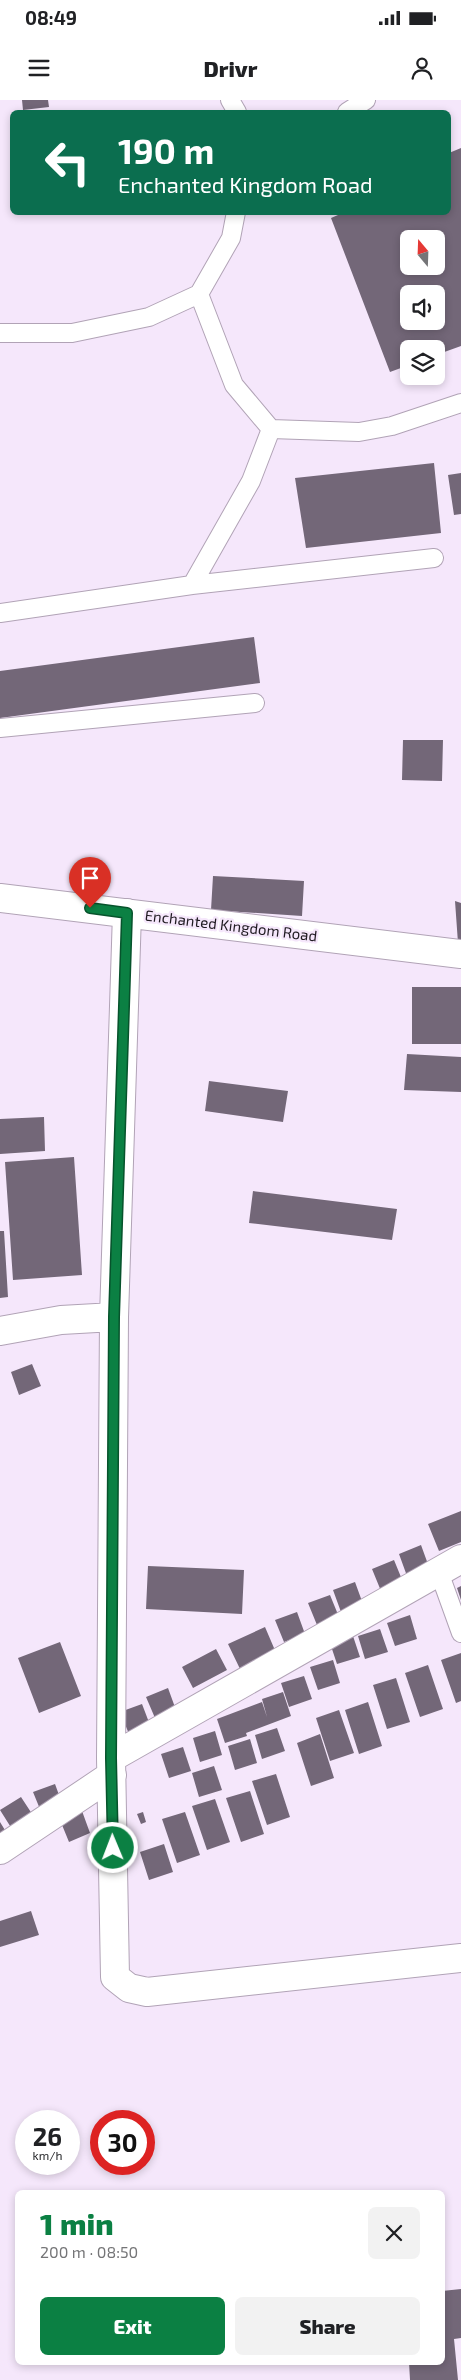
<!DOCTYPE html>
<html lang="en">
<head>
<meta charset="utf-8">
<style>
	:root { --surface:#fff; --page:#f2f2f2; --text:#202124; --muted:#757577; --accent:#0b8043 }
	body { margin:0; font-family:"Exo 2",sans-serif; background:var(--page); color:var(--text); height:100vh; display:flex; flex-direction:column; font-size:19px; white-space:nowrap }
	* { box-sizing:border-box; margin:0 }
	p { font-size:16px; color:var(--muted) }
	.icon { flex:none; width:28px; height:28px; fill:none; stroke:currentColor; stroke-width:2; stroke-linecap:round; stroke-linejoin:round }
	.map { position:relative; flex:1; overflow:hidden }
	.sheet { position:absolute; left:15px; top:2090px; width:430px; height:175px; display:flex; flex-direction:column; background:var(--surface); border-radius:8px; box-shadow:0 2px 8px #0003 }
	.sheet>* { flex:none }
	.banner { position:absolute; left:10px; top:10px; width:441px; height:105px; border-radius:8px; box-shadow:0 2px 8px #0003; background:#0b6e4f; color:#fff; overflow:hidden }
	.needle { width:32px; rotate:341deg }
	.buttons { position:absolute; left:400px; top:130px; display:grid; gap:10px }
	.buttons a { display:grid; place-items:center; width:45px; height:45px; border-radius:8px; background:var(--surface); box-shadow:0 2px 8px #0003; font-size:25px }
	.speed { position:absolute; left:15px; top:2010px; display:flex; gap:10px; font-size:25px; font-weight:700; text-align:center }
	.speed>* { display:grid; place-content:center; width:65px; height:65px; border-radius:50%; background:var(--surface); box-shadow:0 2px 8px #0003; line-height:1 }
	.speed small { font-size:12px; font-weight:400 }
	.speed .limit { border:8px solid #d22; background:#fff; color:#111 }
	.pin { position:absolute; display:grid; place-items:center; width:42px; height:42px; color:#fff; margin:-51px -21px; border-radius:50% 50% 50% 0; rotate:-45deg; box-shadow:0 0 5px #0007 }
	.pin .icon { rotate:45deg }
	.me { position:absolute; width:55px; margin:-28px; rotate:359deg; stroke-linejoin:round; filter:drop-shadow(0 0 4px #0008) }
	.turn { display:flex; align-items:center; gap:18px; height:105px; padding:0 25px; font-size:22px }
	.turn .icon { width:65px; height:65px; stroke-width:2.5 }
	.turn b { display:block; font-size:35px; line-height:42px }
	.round { display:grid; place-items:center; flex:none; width:52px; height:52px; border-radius:8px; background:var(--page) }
	.summary { display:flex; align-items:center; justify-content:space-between; height:85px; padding:0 25px }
	h1 { font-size:30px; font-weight:800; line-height:38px; color:var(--accent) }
	.cta { display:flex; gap:10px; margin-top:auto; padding:10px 25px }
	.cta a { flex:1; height:58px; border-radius:8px; background:var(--accent); color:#fff; font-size:20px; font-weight:800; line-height:58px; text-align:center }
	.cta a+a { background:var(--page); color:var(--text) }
	.status { display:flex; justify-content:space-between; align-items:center; height:35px; padding:0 25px; background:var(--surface); direction:ltr }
	.status svg { height:14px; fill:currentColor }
	header { display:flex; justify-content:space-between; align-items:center; height:65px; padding:0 25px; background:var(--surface); font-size:22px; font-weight:800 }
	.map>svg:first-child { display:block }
	.building { fill:#736778; fill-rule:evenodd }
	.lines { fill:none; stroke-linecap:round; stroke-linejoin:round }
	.service-casing { stroke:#b1a3b6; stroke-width:20 }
	.minor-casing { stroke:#b1a3b6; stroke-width:30 }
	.service { stroke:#fff; stroke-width:18 }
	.minor { stroke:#fff; stroke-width:28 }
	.route-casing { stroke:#07532c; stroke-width:12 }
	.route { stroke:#0b8043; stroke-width:9 }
	.labels { text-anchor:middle; stroke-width:4.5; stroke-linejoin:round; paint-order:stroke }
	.street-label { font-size:15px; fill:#1f1a21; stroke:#f5e7fb }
</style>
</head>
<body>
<div class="status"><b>08:49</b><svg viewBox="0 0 49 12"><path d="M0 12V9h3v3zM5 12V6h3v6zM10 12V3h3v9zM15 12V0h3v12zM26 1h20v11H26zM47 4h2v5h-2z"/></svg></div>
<header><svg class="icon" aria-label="menu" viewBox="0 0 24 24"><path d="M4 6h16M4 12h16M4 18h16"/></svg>Drivr<svg class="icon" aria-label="person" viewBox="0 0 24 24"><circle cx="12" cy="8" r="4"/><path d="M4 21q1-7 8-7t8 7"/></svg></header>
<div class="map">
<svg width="461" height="2280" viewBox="0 0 461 2280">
	<rect width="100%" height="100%" fill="#f5e7fb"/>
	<path class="building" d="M22,0h26l1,7 -26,3z
		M461,48v198l-25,9v-6h-27v16l-19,7 -59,-154 14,-6h104v-59zM409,139h27v27h-27zM409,194h27v27h-27z
		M434,363l7,70 -135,15 -11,-70z
		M461,373v41l-7,1 -6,-40z
		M254,537l6,46 -260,35v-47z
		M403,640h40l-1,41 -40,-1z
		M213,776l91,5 -2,35 -91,-6z
		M455,801l6,2v40h-3z
		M412,887h49v57h-49z
		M407,954l54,3v35l-57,-2z
		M209,981l79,10 -5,31 -78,-11z
		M44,1017l1,34 -45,3v-35z
		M74,1057l8,118 -69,5 -8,-118z
		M253,1091l144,18 -5,31 -143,-17z
		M0,1131h4l4,66 -8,1z
		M32,1264l9,22 -22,9 -8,-23z
		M461,1411v31l-22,9 -11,-27z
		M421,1445l8,22 -22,9 -8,-22z
		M394,1460l9,22 -22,9 -9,-22z
		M148,1466l96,4 -2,44 -96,-5z
		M355,1482l8,22 -22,8 -8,-22z
		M461,1486v14l-4,-12z
		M330,1495l9,22 -22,8 -9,-22z
		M297,1512l8,22 -21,8 -9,-22z
		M410,1515l7,24 -22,7 -8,-23z
		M265,1527l12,28 -36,16 -13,-27z
		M380,1529l8,23 -23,7 -7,-23z
		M352,1533l8,24 -23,7 -8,-24z
		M60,1542l21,54 -42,17 -21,-55z
		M216,1549l11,21 -34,18 -11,-21z
		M461,1553v48l-5,2 -15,-43z
		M333,1560l7,23 -22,7 -8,-23z
		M428,1565l15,44 -23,8 -15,-44z
		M304,1576l8,23 -23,8 -8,-24z
		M396,1578l14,44 -23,7 -14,-44z
		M168,1588l8,22 -21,8 -9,-21z
		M283,1592l8,24 -45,17 1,3 -22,7 -8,-24 45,-17 5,15 -5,-18z
		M368,1602l14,44 -23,8 -14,-44z
		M142,1604l8,21 -21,9 -9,-22z
		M339,1610l15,43 -24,8 -14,-43z
		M277,1628l8,23 -23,8 -7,-24z
		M215,1631l7,24 -22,7 -7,-24z
		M320,1634l14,44 -23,8 -14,-43z
		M250,1639l7,24 -22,7 -7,-24z
		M183,1647l8,24 -22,7 -8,-24z
		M214,1666l8,24 -23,7 -7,-24z
		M276,1674l14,43 -23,8 -15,-44z
		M55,1684l8,22 -21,8 -9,-22z
		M250,1691l14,43 -23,8 -15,-44z
		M21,1697l17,26 -21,14 -17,-27z
		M215,1699l15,43 -23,8 -15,-44z
		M82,1711l8,22 -21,9 -9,-22z
		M143,1712l3,10 -5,2 -4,-10z
		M185,1712l15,43 -23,8 -15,-44z
		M0,1722l11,18 -11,7z
		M164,1744l9,28 -24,8 -9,-28z
		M31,1811l8,24 -39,12v-26z
		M461,2189v49l-7,1 4,41h-48l-1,-18h33v-71z"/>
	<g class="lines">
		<g class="service-casing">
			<path id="service" d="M230,0l7,12
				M347,12l19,-12
				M199,194l35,91 37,44 88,3 33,-6 69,-23
				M0,233h72l77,-16 50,-23 32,-56 5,-26
				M192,485l242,-27
				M0,513l192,-28 59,-104 20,-52
				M0,628l255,-25
				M439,1472l22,61"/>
		</g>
		<g class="minor-casing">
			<path id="minor" d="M0,798l461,56
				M127,813l-13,404 -3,441 4,219 14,11 18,4 314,-34
				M0,1231l61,-11 53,-3
				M111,1658l350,-199
				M0,1750l112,-75"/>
		</g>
		<use href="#service" class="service"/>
		<use href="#minor" class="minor"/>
	</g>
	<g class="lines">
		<g class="route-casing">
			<path id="route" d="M90,808l37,5 -13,404 -3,441 2,90"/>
		</g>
		<use href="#route" class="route"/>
	</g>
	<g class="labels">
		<g class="street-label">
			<text transform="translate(231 826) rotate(7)" y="5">Enchanted Kingdom Road</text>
		</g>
	</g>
</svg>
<div class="buttons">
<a><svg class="needle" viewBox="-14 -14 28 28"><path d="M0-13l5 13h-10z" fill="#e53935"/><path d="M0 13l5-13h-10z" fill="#757577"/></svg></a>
<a><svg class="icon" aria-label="sound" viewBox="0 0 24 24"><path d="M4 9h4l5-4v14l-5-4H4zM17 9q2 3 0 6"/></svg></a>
<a><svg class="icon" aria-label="layers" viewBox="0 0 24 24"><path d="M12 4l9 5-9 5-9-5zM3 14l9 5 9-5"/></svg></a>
</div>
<div class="speed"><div>26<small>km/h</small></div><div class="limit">30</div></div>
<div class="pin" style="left:90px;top:808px;background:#d93025"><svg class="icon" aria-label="arrive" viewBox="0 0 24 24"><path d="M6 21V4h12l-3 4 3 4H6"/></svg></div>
<svg class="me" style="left:113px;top:1748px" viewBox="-20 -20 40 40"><circle r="17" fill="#0b8043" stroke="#fff" stroke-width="3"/><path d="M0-11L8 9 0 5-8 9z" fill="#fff"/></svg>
<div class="banner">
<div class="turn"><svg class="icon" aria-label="left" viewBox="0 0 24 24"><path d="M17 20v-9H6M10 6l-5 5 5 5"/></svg><div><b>190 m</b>Enchanted Kingdom Road</div></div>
</div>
<section class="sheet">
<div class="summary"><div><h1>1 min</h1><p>200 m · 08:50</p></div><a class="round"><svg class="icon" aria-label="close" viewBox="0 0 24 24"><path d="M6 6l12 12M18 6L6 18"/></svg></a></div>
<div class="cta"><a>Exit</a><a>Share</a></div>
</section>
</div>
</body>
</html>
